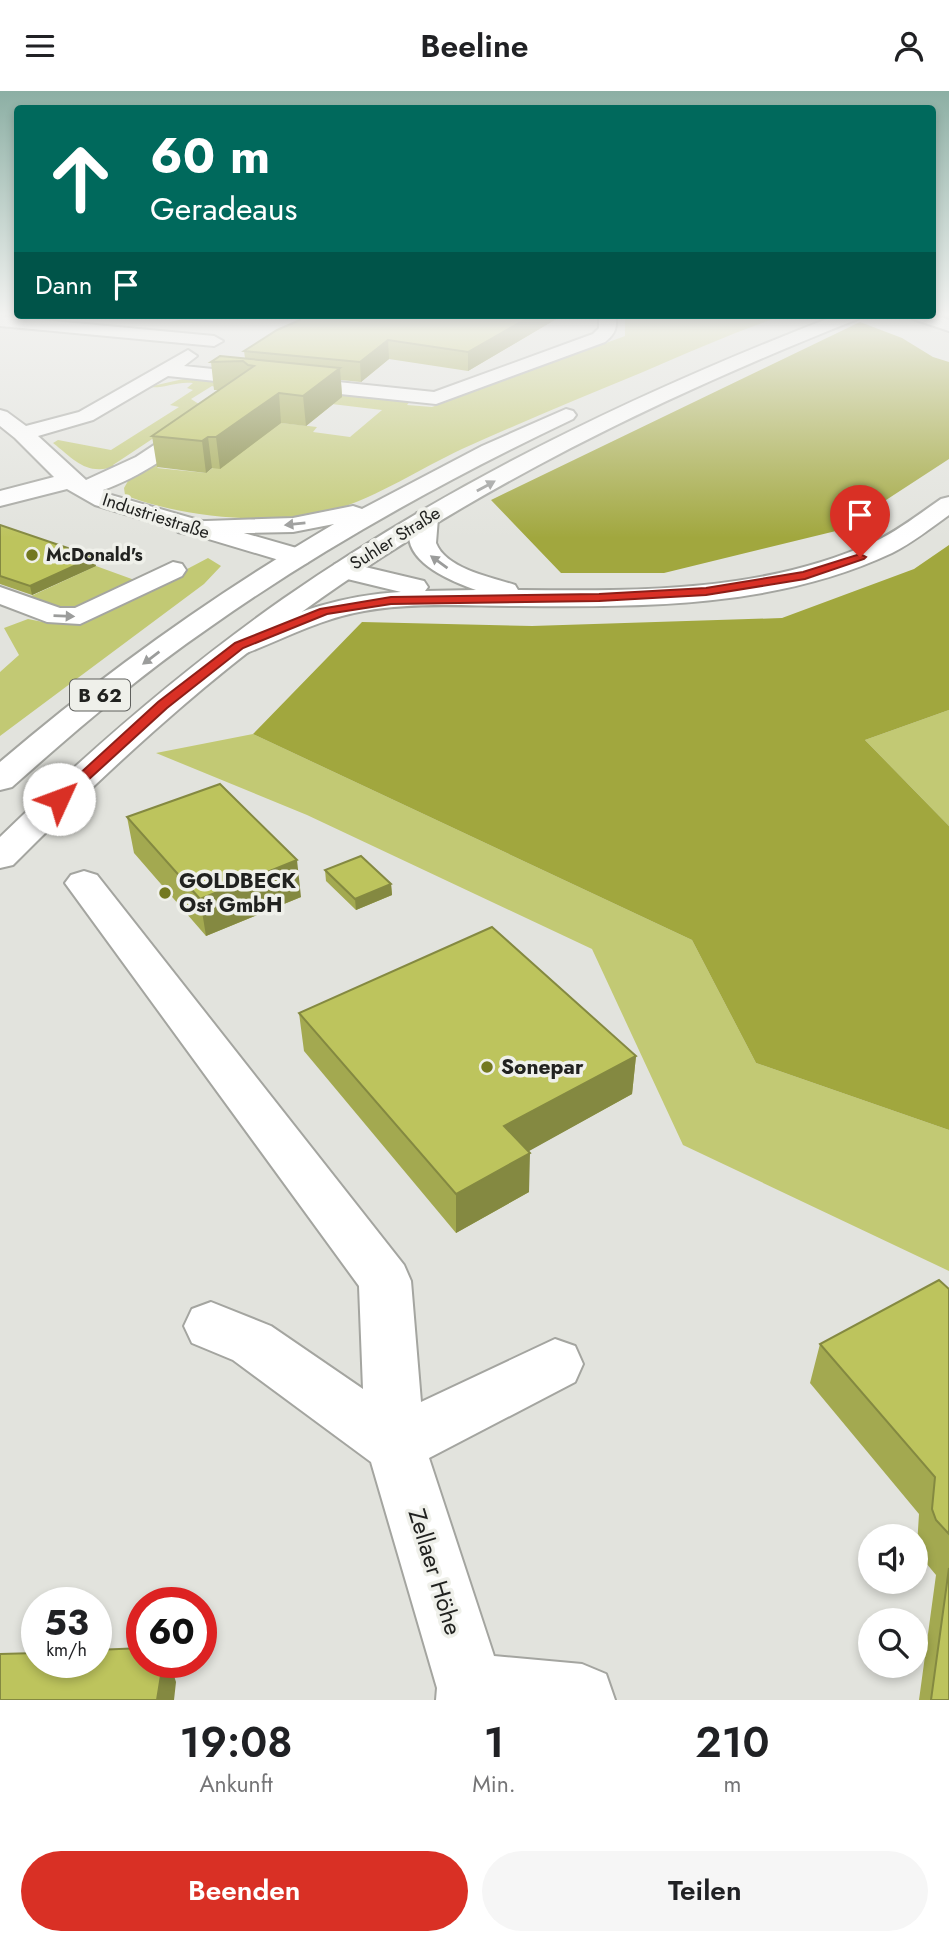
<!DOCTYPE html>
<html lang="de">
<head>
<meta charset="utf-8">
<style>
	:root { --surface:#fff; --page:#f6f6f6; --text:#202124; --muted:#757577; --accent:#d93025 }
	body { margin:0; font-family:Jost,sans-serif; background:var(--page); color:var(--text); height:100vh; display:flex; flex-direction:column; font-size:26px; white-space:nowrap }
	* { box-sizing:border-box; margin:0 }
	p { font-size:23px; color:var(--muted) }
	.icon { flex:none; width:38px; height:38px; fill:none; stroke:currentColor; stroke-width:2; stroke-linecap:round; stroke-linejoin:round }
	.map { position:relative; height:1609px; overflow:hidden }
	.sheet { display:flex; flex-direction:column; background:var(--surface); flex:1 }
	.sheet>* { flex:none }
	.guide { position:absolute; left:14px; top:14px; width:922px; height:214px; border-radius:7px; box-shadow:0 4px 10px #0003; background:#00695c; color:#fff; overflow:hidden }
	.buttons { position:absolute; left:858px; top:1433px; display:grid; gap:14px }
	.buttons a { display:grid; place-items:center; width:70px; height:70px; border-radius:50%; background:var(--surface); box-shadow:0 4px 10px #0003; font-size:35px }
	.speed { position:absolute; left:21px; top:1496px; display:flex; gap:14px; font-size:35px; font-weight:700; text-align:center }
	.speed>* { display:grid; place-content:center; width:91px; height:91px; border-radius:50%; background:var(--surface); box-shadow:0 4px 10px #0003; line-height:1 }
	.speed small { font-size:18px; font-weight:400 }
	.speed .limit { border:10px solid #d22; background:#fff; color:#111 }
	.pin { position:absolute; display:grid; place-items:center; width:60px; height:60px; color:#fff; margin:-72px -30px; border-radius:50% 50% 50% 0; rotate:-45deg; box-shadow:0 0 7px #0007 }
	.pin .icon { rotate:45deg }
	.me { position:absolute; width:77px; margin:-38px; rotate:47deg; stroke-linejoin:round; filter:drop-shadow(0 0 5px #0008) }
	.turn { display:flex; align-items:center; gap:24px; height:147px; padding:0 21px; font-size:32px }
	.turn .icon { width:91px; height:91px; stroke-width:2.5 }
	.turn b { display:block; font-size:49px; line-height:60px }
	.then { display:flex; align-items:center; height:66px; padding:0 21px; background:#0003; gap:14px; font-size:26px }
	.eta { display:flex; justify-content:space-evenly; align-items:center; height:119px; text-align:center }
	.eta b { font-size:42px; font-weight:600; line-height:49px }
	.button { display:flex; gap:14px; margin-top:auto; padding:14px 21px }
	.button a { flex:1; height:80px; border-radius:42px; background:var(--accent); color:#fff; font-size:28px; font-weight:600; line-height:80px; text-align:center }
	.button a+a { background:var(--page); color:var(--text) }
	header { display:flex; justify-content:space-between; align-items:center; height:91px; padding:0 21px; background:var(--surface); font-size:32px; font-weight:600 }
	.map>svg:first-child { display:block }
	.green { fill:#c2c974 }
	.forest { fill:#a1a73e }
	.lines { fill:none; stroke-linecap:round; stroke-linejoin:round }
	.minor-casing { stroke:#a4a5a0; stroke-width:4 }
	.major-casing { stroke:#a4a5a0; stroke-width:4 }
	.highway-casing { stroke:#a4a5a0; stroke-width:4 }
	.minor { fill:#fff; fill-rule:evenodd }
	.major { fill:#fff; fill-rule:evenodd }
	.highway { fill:#fff; fill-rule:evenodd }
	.wall { fill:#a3a950 }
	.shaded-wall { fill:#848941 }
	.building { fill:#bdc45d; stroke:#848941; stroke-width:2 }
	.oneway { fill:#9b9c9b }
	.route { fill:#d93025; stroke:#8d1f18; stroke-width:2 }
	.poi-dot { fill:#737820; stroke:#eff0ea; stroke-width:2.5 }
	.labels { text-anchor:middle; stroke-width:7; stroke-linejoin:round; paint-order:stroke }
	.far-street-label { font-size:18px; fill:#212220; stroke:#eff0ea }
	.far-poi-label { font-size:18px; font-weight:bold; fill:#212220; stroke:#eff0ea; text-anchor:start }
	.shield { fill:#eff0ea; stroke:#5f605d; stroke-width:2 }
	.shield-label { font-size:19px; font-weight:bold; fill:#212220 }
	.poi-label { font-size:21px; font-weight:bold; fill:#212220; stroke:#eff0ea; text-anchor:start }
	.near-street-label { font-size:24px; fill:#212220; stroke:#eff0ea }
</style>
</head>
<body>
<header><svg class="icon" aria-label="menu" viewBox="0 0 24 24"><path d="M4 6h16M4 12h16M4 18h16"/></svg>Beeline<svg class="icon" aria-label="person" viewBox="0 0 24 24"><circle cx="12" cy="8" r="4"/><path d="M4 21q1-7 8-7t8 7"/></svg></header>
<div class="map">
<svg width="949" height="1609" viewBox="0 0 949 1609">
	<rect width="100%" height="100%" fill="#e2e3dd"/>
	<path class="green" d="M625,224h160c-48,16 -95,37 -142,57 -61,25 -121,50 -181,77 -45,21 -90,52 -139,64 -51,13 -149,3 -198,-18l-1,-7 4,-7 26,-18h8l-5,5 49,5 67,-51 44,5 -4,5 37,5 32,-27 -150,-18 -20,-6 -21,13 11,7 -89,59 4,1c-31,10 -41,-5 -64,-23l5,-3 53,10 68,-43 -9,-2 23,-15 -6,-2 6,-5c-17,-2 -29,6 -45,4l44,-10 219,23 -4,5 25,2 193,-71z
		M208,467l13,8 -17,18 -204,152v-64l19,-17 -15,-27 24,-9 25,5 32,-1z
		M96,475l44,16 -54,25 -26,2 -31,-12z
		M949,619v116l-84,-86z
		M253,643l439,206 64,123 193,67v141l-266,-126 -91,-196 -285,-134 -151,-62z"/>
	<path class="forest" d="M860,231l42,16 31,19 16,5v97l-109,71 -176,43h-103l-70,-73z
		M949,454v165l-84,30 84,86v304l-193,-67 -64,-123 -439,-206 109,-112 170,4 250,-8 132,-49z"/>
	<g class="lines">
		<g class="minor-casing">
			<path id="minor" d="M599,224h16c3,12 0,19 -10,27l-169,62 -268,-28 -75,44 -55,16 48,44 50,-23 56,-37h14l4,4 -4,4c-32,24 -65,49 -103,62l8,5 196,56 4,6 -4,6 -9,2 -9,-2 -194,-58 -28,-16 -67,17v-15l54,-14 -39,-39 -15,-12v-16l7,2 19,14 53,-14 109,-62 9,6 -13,10 250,26 159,-58 6,-6z
				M0,225l214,20 9,5 -9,5 -214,-20z
				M173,471l9,2 4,6 -4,6 -102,48 -33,-2 -47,-18v-17l60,21h15z
				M84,780l13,4 307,390 7,16 10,121 134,-63 20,7 8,18 -8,18 -146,76 65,198 88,8 24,10 9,26h-179l1,-12 -66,-226 -138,-102 -41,-17 -8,-17 8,-17 19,-7 60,24 92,63 -4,-103 -294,-403 6,-8z"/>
		</g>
		<g class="major-casing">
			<path id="major" d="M837,224h23l-2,4c-195,77 -384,169 -555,292 -105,75 -199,163 -290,254l-13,3v-31c89,-86 182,-167 283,-238 171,-119 360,-209 554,-284z
				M566,318l7,2 3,4 -3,4c-126,60 -248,127 -363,208 -70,48 -135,104 -198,160l-12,3v-28c104,-89 215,-168 334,-238l-41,8 -106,2 -9,-2 -3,-5 3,-5 115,-4 60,-12 9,3 120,-63z"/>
		</g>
		<g class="highway-casing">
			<path id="highway" d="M933,223l16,6v11l-36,-12 -2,-4z
				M949,406v18c-18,13 -37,28 -57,38 -117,55 -249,54 -375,53 -50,0 -104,-4 -153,5 -41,7 -77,26 -115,41l-10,3 -10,-3 -5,-6 5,-6c62,-25 104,-44 172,-48l-66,-16 -4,-6 4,-6 9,-2 80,19 4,6 -3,4 51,-1c-31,-11 -88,-35 -59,-77l9,-2 9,2 3,5 -2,25c10,26 55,34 79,42l3,5c119,1 244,3 356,-48 24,-11 45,-28 67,-43z"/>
		</g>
		<use href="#minor" class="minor"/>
		<use href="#major" class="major"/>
		<use href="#highway" class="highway"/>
	</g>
	<path class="wall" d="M563,224l-95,56 -79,-12 -28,23 -20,-2 1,17 -36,29 -25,-3 -61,46 -8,-1 -6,5 -49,-6 -5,-31 67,-46h-5l-3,-28 34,-4 -1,-7z
		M0,434l96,41 -64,29 -32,-11z
		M127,726l174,80 -95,39 -72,-83z
		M325,779l66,14 1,11 -36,15 -30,-29z
		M299,922l337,43 -4,38 -104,57 1,41 -73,41 -152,-182z
		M949,1198v411h-30l17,-125 -15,-18 -4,-11 2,-32 -109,-131 10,-39z"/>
	<path class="shaded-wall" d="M533,224h30l-95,56v-19z
		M388,249l1,19 -28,23 -1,-20z
		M340,277l2,29 -36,29 -3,-30z
		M279,302l2,30 -61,46 -4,-32z
		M208,346l4,31 -6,5 -4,-32z
		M94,466l2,9 -64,29 -2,-9z
		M297,769l4,37 -95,39 -6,-37z
		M391,793l1,11 -36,15 -1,-11z
		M636,965l-4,38 -128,71v-39z
		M530,1062l-1,39 -73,41v-39z
		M163,1572h7l6,19 -2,18h-17z"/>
	<path class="building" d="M300,224h233l-65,37 -80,-12 -28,22 -116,-11 33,-21 23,-10z
		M220,265l120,12 -37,28 -24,-3 -63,44h-8l-6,4 -50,-5 102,-70 -6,-1 -5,-4 -32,1z
		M0,434l94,32 -64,29 -30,-10z
		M220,693l77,76 -97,39 -73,-82z
		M361,765l30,28 -36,15 -30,-29z
		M492,836l144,129 -132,70 26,27 -74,41 -157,-181z
		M939,1189l10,9v245l-13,-14 -4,-11 3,-32 -115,-133z
		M949,1477v132h-18z
		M142,1557v15h21l-6,37h-157v-46l37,-1v10h59v-13z"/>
	<defs><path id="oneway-solid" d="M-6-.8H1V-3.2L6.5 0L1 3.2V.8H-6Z" transform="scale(1.75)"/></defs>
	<g class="oneway">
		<use href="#oneway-solid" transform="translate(486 395) rotate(-29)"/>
		<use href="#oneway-solid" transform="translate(295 433) rotate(174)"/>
		<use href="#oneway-solid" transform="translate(439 471) rotate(-144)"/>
		<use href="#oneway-solid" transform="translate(64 525) rotate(2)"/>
		<use href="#oneway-solid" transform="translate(151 567) rotate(143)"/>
	</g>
	<linearGradient id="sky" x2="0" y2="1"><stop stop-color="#8cafa4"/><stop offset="0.5" stop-color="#f2f2f0"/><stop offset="1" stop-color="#f2f2f0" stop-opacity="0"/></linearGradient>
	<rect width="949" height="447" fill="url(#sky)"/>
	<path class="route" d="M860,463l6,3 -2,2 -59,20 -99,16 -107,6 -208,3 -64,10 -84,34 -76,60 -103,94 -5,2 -7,-5 106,-97 77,-59 85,-34 71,-12 208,-3 107,-6 97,-16z"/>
	<g class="poi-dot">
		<circle cx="32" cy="464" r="7"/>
		<circle cx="165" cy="802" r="7"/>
		<circle cx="487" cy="976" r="7"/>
	</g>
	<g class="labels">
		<g class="far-street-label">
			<text transform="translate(156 425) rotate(18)" y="6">Industriestraße</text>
			<text transform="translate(395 447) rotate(-32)" y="6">Suhler Straße</text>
		</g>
		<g class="far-poi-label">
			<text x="46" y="470">McDonald's</text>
		</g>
		<rect class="shield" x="70" y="588.5" width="60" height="31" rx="5"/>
		<g class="shield-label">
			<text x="100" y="611">B 62</text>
		</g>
		<g class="poi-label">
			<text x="179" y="797">GOLDBECK<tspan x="179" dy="24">Ost GmbH</tspan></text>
			<text x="501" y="983">Sonepar</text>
		</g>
		<g class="near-street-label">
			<text transform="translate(435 1481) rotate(73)" y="8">Zellaer Höhe</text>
		</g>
	</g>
</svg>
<div class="buttons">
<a><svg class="icon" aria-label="sound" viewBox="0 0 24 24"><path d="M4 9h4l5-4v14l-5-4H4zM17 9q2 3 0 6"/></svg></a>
<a><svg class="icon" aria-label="search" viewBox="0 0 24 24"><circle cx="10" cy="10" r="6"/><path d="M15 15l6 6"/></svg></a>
</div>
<div class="speed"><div>53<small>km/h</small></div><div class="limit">60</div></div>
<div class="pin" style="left:860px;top:466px;background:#d93025"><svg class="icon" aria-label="arrive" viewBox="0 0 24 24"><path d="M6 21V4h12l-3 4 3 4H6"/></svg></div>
<svg class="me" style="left:59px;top:708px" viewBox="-20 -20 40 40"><circle r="19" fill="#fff"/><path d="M0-13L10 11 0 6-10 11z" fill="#d93025"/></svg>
<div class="guide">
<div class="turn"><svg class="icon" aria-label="ahead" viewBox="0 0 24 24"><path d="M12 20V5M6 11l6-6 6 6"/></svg><div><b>60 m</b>Geradeaus</div></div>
<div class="then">Dann<svg class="icon" aria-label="arrive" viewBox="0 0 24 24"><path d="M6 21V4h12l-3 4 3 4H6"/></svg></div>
</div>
</div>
<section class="sheet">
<div class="eta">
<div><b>19:08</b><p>Ankunft</p></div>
<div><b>1</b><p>Min.</p></div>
<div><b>210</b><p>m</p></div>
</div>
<div class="button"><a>Beenden</a><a>Teilen</a></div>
</section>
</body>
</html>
